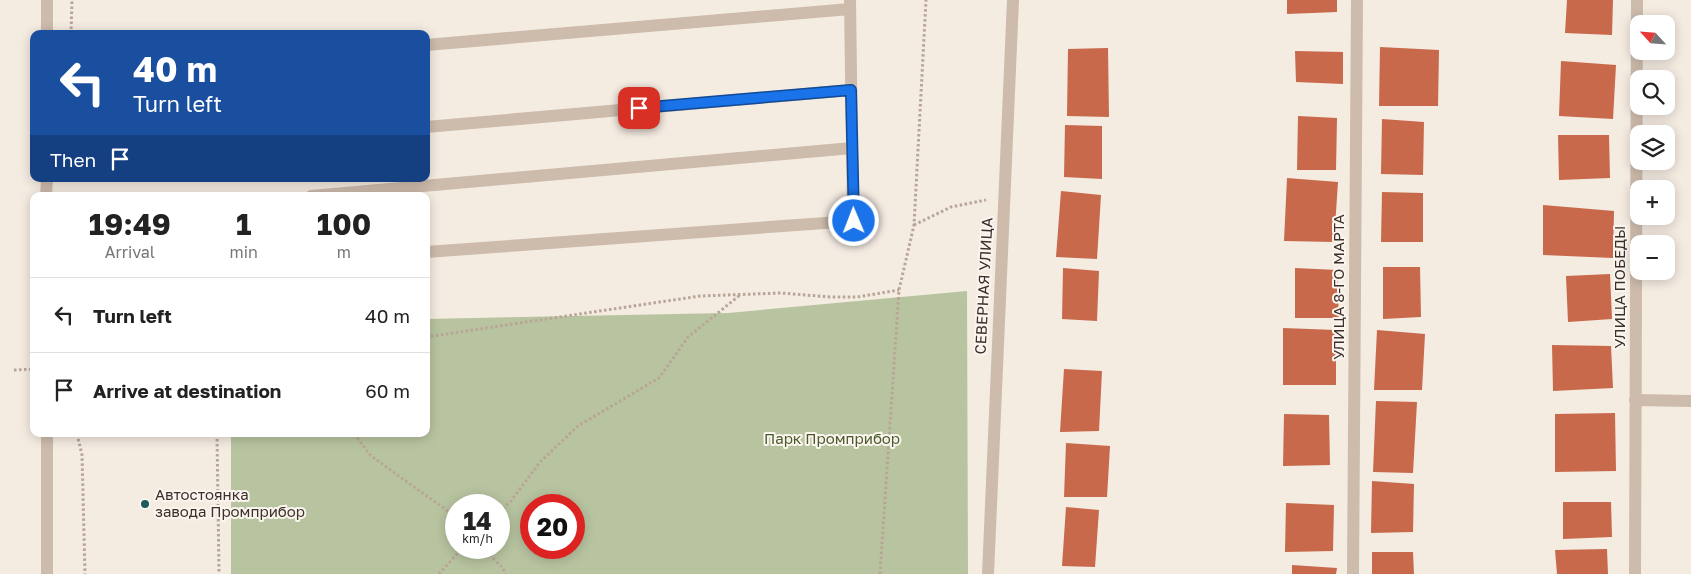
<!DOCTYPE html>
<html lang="en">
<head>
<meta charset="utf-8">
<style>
	:root { --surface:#fff; --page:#f2f2f2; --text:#222; --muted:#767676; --line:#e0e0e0 }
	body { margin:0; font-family:"Golos Text",sans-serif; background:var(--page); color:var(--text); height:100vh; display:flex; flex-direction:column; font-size:19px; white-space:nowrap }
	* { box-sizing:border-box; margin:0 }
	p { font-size:16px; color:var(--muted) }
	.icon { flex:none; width:28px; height:28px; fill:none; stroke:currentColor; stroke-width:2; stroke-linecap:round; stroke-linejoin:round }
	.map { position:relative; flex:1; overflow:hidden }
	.side { position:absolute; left:30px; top:192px; width:400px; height:245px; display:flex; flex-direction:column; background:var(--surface); border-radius:10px; box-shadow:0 2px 12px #0003 }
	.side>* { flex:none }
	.banner { position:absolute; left:30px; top:30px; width:400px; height:152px; border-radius:10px; box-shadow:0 2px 12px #0003; background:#1a4fa0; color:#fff; overflow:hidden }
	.needle { width:32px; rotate:296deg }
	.fabs { position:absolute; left:1630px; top:15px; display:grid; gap:10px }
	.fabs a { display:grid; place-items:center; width:45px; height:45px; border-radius:10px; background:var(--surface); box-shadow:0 2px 12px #0003; font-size:25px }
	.speed { position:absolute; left:445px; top:494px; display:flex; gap:10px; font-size:25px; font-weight:700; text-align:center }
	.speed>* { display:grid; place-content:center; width:65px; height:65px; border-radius:50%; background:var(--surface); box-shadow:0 2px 12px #0003; line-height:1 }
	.speed small { font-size:12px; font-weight:400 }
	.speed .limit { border:8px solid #d22; background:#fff; color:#111 }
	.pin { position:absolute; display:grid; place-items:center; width:42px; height:42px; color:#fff; margin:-21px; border-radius:10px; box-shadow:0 2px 8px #0006 }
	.me { position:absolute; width:55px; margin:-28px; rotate:359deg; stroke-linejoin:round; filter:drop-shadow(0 0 4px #0008) }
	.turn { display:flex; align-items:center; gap:18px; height:105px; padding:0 20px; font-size:22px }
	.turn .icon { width:65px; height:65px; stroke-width:2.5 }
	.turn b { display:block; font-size:35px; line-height:42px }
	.then { display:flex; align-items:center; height:48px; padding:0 20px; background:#0003; gap:10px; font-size:19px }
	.eta { display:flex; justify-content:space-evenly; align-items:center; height:85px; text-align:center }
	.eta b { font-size:30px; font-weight:700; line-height:35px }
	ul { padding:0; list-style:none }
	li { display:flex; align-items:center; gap:15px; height:75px; padding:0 20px; border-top:1px solid var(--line) }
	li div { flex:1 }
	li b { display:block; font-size:19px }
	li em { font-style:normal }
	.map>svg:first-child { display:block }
	.green { fill:#b8c4a0; fill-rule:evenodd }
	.building { fill:#c8694b }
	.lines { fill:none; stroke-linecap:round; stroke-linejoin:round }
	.path { stroke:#b9a596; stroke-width:3; stroke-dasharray:2.5 2.5; stroke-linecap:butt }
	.service { stroke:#cdbbac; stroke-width:12 }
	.minor { stroke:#cdbbac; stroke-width:12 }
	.tertiary { stroke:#cdbbac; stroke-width:12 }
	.route-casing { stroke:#114b97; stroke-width:12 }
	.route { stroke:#1a73e8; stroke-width:9 }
	.poi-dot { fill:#1f5a5e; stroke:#fbf5ee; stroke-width:2 }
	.labels { text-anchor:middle; stroke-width:4; stroke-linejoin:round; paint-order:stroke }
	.street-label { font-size:15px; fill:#3b302b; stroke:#fbf5ee }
	.park-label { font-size:15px; fill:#4a5a2e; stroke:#fbf5ee }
	.poi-label { font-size:15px; fill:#3b302b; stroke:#fbf5ee; text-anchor:start }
</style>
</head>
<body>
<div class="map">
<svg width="1691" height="574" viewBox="0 0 1691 574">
	<rect width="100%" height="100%" fill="#f4ebe1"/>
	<path class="green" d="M967,291l1,283h-737v-140h195v-115l302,-6zM456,505h43v43h-43zM531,505h43v43h-43z"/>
	<path class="building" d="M1287,0h50v12l-50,2z
		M1567,0h46l-1,35 -47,-2z
		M1380,47l59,3 -1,56h-59z
		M1108,48l1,69 -42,-1 1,-67z
		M1295,51l48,1v32l-47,-2z
		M1561,61l55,4 -3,54 -54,-3z
		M1298,116l39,2 -1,52h-39z
		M1382,119l42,3 -1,53 -42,-1z
		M1065,125l37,1v53l-38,-2z
		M1558,135h51l1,43 -51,2z
		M1287,178l51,4 -4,60 -50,-1z
		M1061,191l40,4 -4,64 -41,-2z
		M1382,192l41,1v49h-42z
		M1543,205l71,6 -1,47 -70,-3z
		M1383,267h37l1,50 -38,2z
		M1063,268l36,3 -2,50 -35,-2z
		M1295,268l42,2 2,48h-44z
		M1610,274l2,45 -44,3 -2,-46z
		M1283,328l53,2v55h-53z
		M1377,330l48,4 -3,56h-48z
		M1552,345l59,1 2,42 -60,3z
		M1064,369l38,2 -3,60 -39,1z
		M1376,401l41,1 -4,71 -40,-1z
		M1615,413l1,58 -61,1v-58z
		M1284,414l45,1 1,50 -47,1z
		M1066,443l44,3 -3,51h-43z
		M1372,481l42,3 -1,48 -42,1z
		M1563,502h48l1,35 -49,2z
		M1286,503l48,2 -1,46 -48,1z
		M1066,507l33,3 -4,57 -33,-1z
		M1607,549l1,25h-51l-2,-24z
		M1372,552h41l1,22h-42z
		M1292,565l45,3 -1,6h-44z"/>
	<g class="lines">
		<path class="path" d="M71,34l1,-34
			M914,225l37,-18 35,-7
			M426,337l274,-41 81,-3 49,4h27l42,-7
			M14,370l20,-1
			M77,434l5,21 3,119
			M217,434l2,140
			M354,434l17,22 78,56 7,8
			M499,512l12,-11 29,-39 38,-36 81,-48 29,-41 52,-42
			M482,548l21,20 3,6
			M439,574l23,-26
			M880,574l19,-284 15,-65 12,-225"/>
		<path class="service" d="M426,45l424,-36
			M426,127l425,-37
			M311,196l541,-48
			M426,252l427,-31 -3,-221
			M1635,400l56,1"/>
		<path class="minor" d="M988,574l25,-574
			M1353,574l4,-574
			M1635,574l2,-574"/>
		<path class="tertiary" d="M47,34v-34
			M46,196l1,-17
			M47,434v140"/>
	</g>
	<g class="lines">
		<g class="route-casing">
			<path id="route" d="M639,108l212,-18 3,131"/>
		</g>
		<use href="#route" class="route"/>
	</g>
	<circle class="poi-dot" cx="145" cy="504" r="5"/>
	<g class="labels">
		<g class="street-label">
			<text transform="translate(984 286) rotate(-87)" y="5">СЕВЕРНАЯ УЛИЦА</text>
			<text transform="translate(1339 287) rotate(-90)" y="5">УЛИЦА 8-ГО МАРТА</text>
			<text transform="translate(1620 287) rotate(-90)" y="5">УЛИЦА ПОБЕДЫ</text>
		</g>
		<g class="park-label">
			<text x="832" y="444">Парк Промприбор</text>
		</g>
		<g class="poi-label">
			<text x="155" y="500">Автостоянка<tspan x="155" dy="17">завода Промприбор</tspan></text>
		</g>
	</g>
</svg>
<div class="fabs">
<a><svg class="needle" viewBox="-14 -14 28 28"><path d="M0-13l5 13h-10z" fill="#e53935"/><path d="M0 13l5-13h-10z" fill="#767676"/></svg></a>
<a><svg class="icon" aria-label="search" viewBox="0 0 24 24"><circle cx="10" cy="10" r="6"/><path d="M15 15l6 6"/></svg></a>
<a><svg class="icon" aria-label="layers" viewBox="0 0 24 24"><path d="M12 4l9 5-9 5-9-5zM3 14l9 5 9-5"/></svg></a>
<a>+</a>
<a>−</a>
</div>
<div class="speed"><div>14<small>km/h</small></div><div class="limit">20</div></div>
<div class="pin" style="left:639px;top:108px;background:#d93025"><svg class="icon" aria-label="arrive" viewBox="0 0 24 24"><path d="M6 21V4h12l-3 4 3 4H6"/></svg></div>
<svg class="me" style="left:854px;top:221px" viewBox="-20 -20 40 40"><circle r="17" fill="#1a73e8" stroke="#fff" stroke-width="3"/><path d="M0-11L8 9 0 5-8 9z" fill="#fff"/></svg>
<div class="banner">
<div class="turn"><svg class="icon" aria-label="left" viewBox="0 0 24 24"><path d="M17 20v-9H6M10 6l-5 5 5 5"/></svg><div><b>40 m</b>Turn left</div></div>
<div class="then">Then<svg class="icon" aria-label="arrive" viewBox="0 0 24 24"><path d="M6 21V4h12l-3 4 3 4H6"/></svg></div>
</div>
<section class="side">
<div class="eta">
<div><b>19:49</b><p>Arrival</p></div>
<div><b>1</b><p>min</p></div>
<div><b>100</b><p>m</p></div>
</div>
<ul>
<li><svg class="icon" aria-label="left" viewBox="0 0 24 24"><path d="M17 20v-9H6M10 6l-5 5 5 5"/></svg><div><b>Turn left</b></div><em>40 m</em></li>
<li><svg class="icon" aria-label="arrive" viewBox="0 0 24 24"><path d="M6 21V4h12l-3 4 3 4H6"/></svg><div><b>Arrive at destination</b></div><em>60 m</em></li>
</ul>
</section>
</div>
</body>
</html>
